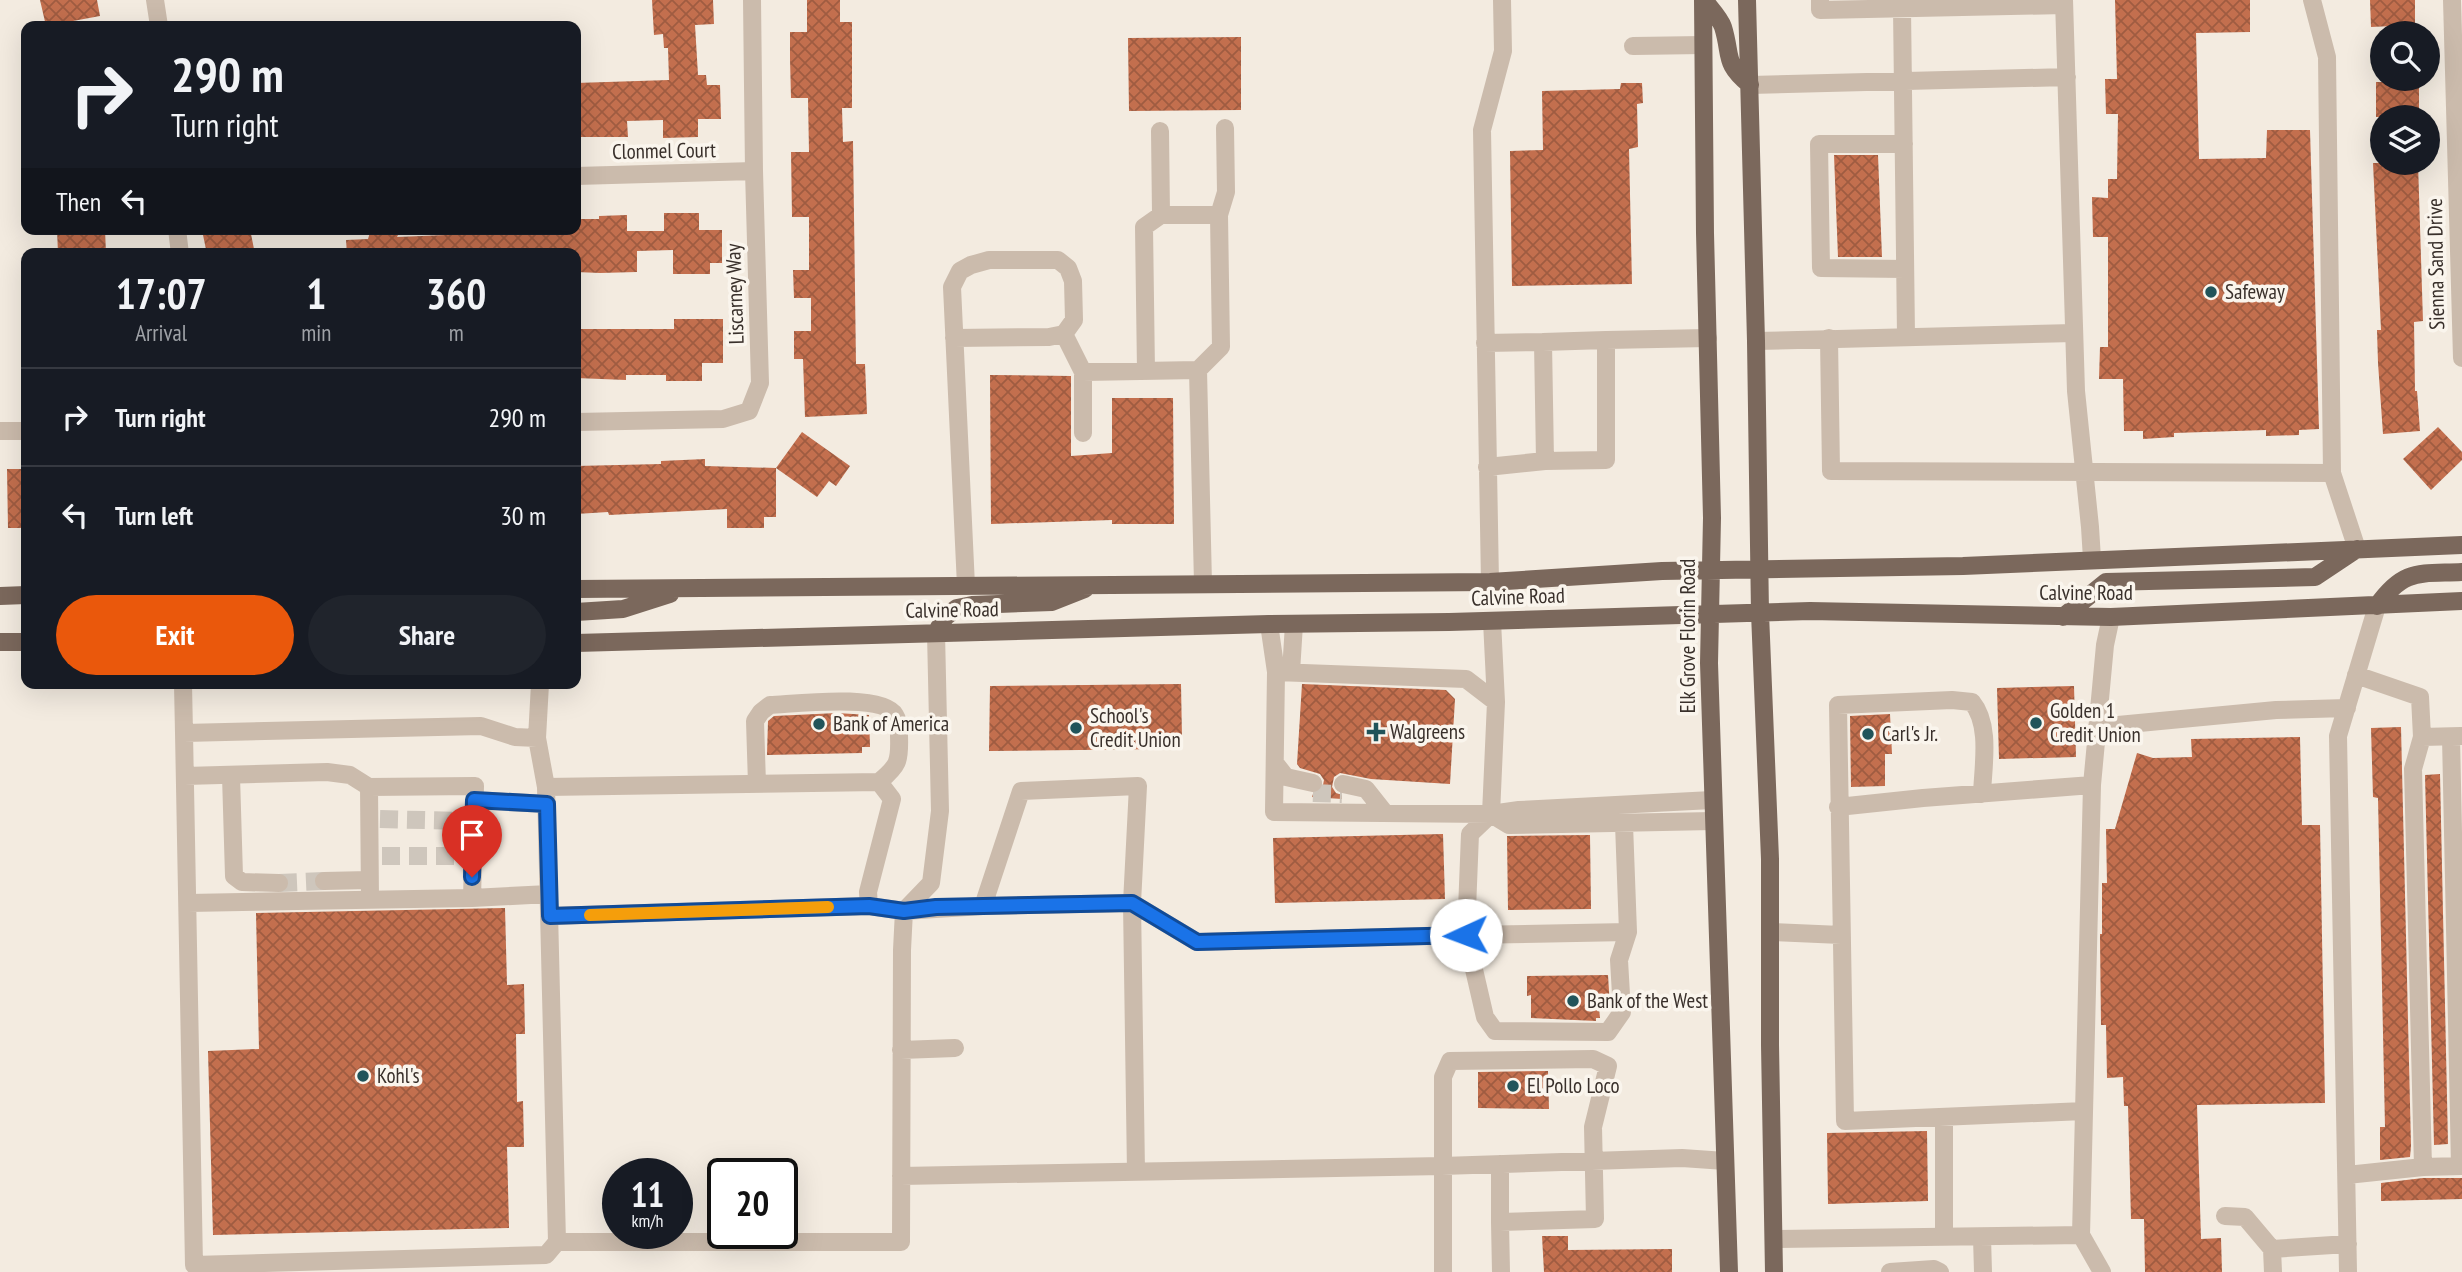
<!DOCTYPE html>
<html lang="en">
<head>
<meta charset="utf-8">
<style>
	:root { --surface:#171b24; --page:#20242c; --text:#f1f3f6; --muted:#9ea1a6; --line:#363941; --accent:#ea580c }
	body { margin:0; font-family:"PT Sans Narrow",sans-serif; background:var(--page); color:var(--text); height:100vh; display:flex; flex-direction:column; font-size:26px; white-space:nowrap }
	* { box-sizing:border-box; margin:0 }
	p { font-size:23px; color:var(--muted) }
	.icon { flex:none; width:38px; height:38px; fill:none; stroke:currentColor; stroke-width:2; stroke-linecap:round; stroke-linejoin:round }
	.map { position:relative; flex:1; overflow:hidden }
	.side { position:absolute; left:21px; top:248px; width:560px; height:441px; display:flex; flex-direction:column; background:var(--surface); border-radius:14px; box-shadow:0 7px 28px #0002 }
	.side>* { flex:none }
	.banner { position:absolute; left:21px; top:21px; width:560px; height:214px; border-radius:14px; box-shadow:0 7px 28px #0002; background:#171b24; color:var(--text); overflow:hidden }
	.tools { position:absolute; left:2370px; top:21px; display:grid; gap:14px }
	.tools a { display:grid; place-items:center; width:70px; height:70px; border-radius:50%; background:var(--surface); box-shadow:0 7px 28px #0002; font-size:35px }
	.speed { position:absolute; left:602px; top:1158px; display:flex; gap:14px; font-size:35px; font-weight:700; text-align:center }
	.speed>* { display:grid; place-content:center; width:91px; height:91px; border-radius:50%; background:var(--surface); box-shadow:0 7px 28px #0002; line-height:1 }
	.speed small { font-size:18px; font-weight:400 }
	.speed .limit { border:4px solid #111; border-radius:10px; background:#fff; color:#111 }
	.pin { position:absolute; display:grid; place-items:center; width:60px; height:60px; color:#fff; margin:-72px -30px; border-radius:50% 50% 50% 0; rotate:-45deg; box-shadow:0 0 7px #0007 }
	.pin .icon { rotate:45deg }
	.me { position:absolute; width:77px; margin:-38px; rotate:268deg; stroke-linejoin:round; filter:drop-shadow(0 0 5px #0008) }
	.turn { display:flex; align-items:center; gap:24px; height:147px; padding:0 35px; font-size:32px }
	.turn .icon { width:91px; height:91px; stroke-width:2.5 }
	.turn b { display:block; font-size:49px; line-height:60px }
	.then { display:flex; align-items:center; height:66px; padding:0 35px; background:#0003; gap:14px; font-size:26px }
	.eta { display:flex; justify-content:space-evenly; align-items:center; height:119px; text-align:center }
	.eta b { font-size:42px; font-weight:700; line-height:49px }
	.action { display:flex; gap:14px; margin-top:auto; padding:14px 35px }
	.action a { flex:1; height:80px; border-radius:42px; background:var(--accent); color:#fff; font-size:28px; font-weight:700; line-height:80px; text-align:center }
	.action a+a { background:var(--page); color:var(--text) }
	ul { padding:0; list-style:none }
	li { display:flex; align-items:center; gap:21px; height:98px; padding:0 35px; border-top:2px solid var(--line) }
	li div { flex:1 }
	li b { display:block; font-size:26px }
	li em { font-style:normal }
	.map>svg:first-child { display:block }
	.building { fill:url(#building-cross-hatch) }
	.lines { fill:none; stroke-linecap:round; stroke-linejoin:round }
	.minor-tunnel { stroke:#cec6bc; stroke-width:18; stroke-dasharray:18 9; stroke-linecap:butt }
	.minor { stroke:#cbbbac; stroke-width:18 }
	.major { stroke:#7b685c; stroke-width:18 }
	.route-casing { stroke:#114b97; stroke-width:18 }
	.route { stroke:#1a73e8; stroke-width:12 }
	.slow { stroke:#f59e0b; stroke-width:12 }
	.poi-dot { fill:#21545a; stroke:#faf5ed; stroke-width:2.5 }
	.labels { text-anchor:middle; stroke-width:7; stroke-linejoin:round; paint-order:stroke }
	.street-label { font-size:21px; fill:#39302b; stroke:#faf5ed }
	.poi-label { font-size:21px; fill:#39302b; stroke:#faf5ed; text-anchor:start }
</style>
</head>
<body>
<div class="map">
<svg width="2462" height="1272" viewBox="0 0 2462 1272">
	<defs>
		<pattern id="building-cross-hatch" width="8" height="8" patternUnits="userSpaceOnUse" patternTransform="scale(1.75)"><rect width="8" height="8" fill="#c36f4e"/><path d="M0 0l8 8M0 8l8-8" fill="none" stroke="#9f5c41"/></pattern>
	</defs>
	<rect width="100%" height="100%" fill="#f3ebe0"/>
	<path class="building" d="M40,0h57l3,16 -54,10z
		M652,0h61l1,24 -19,1 3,50h8l1,10h13l1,34h-23v18l-35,1v-18l-36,1 1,16h-52v-54l93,-3 -1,-32h-4l-1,-14 -9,1z
		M807,0h33v22h12v86h-10l1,34 10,-1 3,223h9l2,50 -62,3 -2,-58h-9v-28h17v-33h-17l-1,-28h16v-53h-17l-1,-65h18l-1,-54h-17l-1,-39v-27h17z
		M2115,0h135v32l-54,1 3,126 67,-1 1,-28h43l9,299 -20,1v5l-33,1v-6l-92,3v4l-31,2v-8h-19l-1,-52h-24l1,-32h8v-110h-15l-1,-40 16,1v-19h9l1,-65h-12l-1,-35h12z
		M2370,0h45v25l-44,2z
		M1241,37v73l-112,1 -1,-73z
		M2376,82h43v35h-43z
		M1621,83h21l1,20 -6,1 1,43 -9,2 3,135 -120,2 -2,-135 33,-1 -1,-59 78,-2z
		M1834,155h44l4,102h-44z
		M2373,163h45l5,158 -9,1 1,69h2l3,40 -37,3 -5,-71 -1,-33h4z
		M664,213h35v17h23v33h-12v11h-37v-24l-36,1v21l-37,1 -24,-1v-18h-229l-1,-14 22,-1 3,-10h30l-4,8 49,-2v-6h65v2l49,1v-3h16v-10h23v-3l28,-1v16h37z
		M57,229h48l1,25h-48z
		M232,229h18l5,25h-48l-4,-19z
		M674,319h49v44h-21v18h-36v-6h-40v5l-50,-2v-49h98z
		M990,375l81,1v80l41,-3v-55h61l1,126h-62v-4l-121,4z
		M2438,427l24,25v8l-31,30 -28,-31z
		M802,432l48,34 -14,20 -7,-5 -12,16 -41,-29v49h-12v11h-37v-19l-118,6 -1,-3 -32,2v-48l85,-2v-3l44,-2v7l71,2z
		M7,469h19v59h-18z
		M1181,684l1,54 -17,1v10l-176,2 1,-65z
		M1302,684l144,6 9,9 -5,85 -79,-5 -31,-6 -6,4 -2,10 4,6 6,2v4l-30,-2 1,-3 9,-4 2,-10 -4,-6 -20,-6 -3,-4z
		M2074,686l2,71 -77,2 -2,-71z
		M837,713l32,2 1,32h-8v6l-95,2 1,-34 6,-5z
		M1890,714l2,40h-7v32l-34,1 -1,-71z
		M2401,727l10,419 -1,11 -30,3v-33h5l-7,-329 -5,-1 -2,-69z
		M2300,737l2,88h18l5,278 -128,2 4,134 20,-1 1,34h-77l-1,-53h-13l-3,-113h-4l-1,-29 -16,1 -1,-53h-5l-1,-87v-4h2v-51h5l-1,-54h9l22,-76 16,5 39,-1 -1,-18z
		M2440,774l8,370 -14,1 -9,-370z
		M1443,834l2,65 -170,4 -2,-65z
		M1590,835l1,74 -83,1 -1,-74z
		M505,908l2,77 17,-1 1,50h-9l1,68 6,-1 1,46h-17l2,81 -296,7 -5,-184 51,-2 -3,-136z
		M1608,975l2,32 -11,1 1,10h-4v3l-65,-3v-23l-4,1v-20z
		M1548,1071l1,38 -71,-1v-36z
		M1927,1131l1,70 -100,3 -1,-71z
		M2423,1178h39v21l-81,2v-18z
		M1542,1236h26v14l104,-1v23h-128z"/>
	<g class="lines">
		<path class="minor-tunnel" d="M1313,793l29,1
			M380,819l81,2
			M382,856h77
			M279,883l45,-2"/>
		<path class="minor" d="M155,0l4,26
			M1820,0v10l244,-5
			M2064,0l12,391 14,136 2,32
			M2312,0l15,57 5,416 25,76
			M2452,0l10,358
			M1902,8l4,328
			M1633,46l70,-1
			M1750,85l317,-8
			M1160,131l1,84h58
			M1904,144h-85l2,124 84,1
			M576,176l178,-5
			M177,229l3,25
			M1064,334l19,38 115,-2 5,214
			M954,338l95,-1 15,-3 10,-14 -1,-39 -5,-13 -10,-8h-69l-18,5 -11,6 -8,16 14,299
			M1829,338l2,133 501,2
			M1606,340l102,-2
			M1756,341l318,-8
			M1543,342l63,-2v120l-61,1
			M1485,343l58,-1 2,119 -58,6
			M1198,370l23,-23 -2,-132 7,-23 -1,-64
			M1146,371l-2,-144 17,-12
			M1083,372v61
			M576,422l147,-3 26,-8 11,-28 -6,-212 -2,-171
			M0,431h26
			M1490,582l-8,-452 21,-79 -1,-51
			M1269,624l7,48 -2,140 217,2 5,-112 -4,-81
			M1276,672l190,7 30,23
			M1291,672l3,-48
			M2356,675l64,22 2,40 39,-1
			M183,684l1,49
			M540,684l-3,54 -22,-1 -34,-11 -297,7 10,532 352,-10 11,-13h344l1,-292 2,-39 27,-28 9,-72 -4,-178
			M2097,727l179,-17 71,-2
			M2422,737l-9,32 10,398 39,-1
			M2451,737l9,429
			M537,738l9,49 11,455
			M1275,763l11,14 27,6
			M185,776l142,-4 23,3 19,12
			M231,776l3,100 8,6 37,1
			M757,784l-2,-63 6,-9 9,-7c25,-1 112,-12 125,10 4,6 4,15 4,21 1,26 -1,30 -20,46
			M1343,784l23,5 19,24
			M2092,785l-11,450 21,37
			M546,787l333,-5 13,17 -24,93 1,14 -320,10
			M1982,794c1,-28 9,-69 -10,-92l-20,-2 -114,5 7,416 239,-10
			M474,800l73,4
			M1838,807l85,-9 169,-13 13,-140 6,-28
			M1491,814l18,11 204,-4
			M1624,824l4,108 -162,3 19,82 10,14 113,1 14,-20 -3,-52 9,-28
			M324,881l45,-1
			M472,898l77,-4
			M188,903l284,-5 3,-112 -106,1 1,112
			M1132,903l65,39 269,-7 4,-101 21,-20 28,-4 193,-10
			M1132,903l4,269
			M869,906l35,5 79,-5 38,-115 117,-5 -6,117 -149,3
			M1771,932l70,3
			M901,1050l54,-2
			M2347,1175l76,-8
			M901,1176l541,-10 240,-8 43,3
			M2225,1216l20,1 27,32
			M1500,1222l1,50
			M1944,1237v-120
			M1982,1237l1,35
			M1774,1239l307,-4
			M1443,1272v-195l7,-16 143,-2 15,7 -15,61 2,92 -95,3v-58
			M1890,1272l44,-3 6,3
			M2273,1272l-1,-23 76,-5
			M2348,1272l-10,-536 39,-130"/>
		<path class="major" d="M1703,0l2,233 7,285 -3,145 20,609
			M1704,0c6,8 16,18 19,27 9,29 0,36 27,58
			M1747,0l9,341 4,272 10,246v186l4,227
			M576,589l914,-7 172,-11 301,-5 499,-21
			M0,596l26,-1
			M2377,606c27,-38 42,-32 85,-34
			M576,612l47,-3 47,-15
			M2063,617l43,-35 209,-5 42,-28
			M936,633l9,-16 12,-9 15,-3 80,-3 33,-13
			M0,642h26
			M576,643l693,-19 180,-2 361,-11 301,6 351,-16"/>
	</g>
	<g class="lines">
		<g class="route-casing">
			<path id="route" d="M472,877l2,-77 73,4 3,112 319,-10 35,5 32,-4 196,-4 65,39 269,-7"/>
		</g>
		<use href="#route" class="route"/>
		<path class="slow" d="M590,915l238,-8"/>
	</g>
	<g class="poi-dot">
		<circle cx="2211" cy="292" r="7"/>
		<circle cx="2036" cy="723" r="7"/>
		<circle cx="819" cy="724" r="7"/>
		<circle cx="1076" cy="728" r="7"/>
		<path d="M1372.5 721.5h7v7h7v7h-7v7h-7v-7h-7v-7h7z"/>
		<circle cx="1868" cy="734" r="7"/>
		<circle cx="1573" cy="1001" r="7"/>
		<circle cx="363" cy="1076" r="7"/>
		<circle cx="1513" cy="1086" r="7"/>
	</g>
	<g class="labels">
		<g class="street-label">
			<text transform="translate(664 151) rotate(-1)" y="7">Clonmel Court</text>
			<text transform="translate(2436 264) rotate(-91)" y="7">Sienna Sand Drive</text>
			<text transform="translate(735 294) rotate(-92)" y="7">Liscarney Way</text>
			<text x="2086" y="600">Calvine Road</text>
			<text transform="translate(1518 597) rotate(-2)" y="7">Calvine Road</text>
			<text transform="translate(952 610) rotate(-1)" y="7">Calvine Road</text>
			<text transform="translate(1688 636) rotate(-90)" y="7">Elk Grove Florin Road</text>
		</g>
		<g class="poi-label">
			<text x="2225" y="299">Safeway</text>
			<text x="2050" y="718">Golden 1<tspan x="2050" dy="24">Credit Union</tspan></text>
			<text x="1090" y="723">School's<tspan x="1090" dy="24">Credit Union</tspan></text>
			<text x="833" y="731">Bank of America</text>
			<text x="1390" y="739">Walgreens</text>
			<text x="1882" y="741">Carl's Jr.</text>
			<text x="1587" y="1008">Bank of the West</text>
			<text x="377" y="1083">Kohl's</text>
			<text x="1527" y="1093">El Pollo Loco</text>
		</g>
	</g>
</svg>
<div class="tools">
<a><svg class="icon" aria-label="search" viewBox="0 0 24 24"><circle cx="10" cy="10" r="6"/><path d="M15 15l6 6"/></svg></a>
<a><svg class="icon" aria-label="layers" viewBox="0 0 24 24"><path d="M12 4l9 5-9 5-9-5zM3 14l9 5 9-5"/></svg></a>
</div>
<div class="speed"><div>11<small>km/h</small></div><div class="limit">20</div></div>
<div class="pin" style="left:472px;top:877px;background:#d93025"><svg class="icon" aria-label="arrive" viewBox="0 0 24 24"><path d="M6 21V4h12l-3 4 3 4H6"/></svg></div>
<svg class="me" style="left:1466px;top:935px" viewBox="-20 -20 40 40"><circle r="19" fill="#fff"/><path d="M0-13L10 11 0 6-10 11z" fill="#1a73e8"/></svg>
<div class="banner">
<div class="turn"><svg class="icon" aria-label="right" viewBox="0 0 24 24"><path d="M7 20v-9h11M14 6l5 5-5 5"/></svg><div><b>290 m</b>Turn right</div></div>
<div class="then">Then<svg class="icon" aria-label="left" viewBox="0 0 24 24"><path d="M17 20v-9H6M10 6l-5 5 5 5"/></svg></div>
</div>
<section class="side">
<div class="eta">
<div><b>17:07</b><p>Arrival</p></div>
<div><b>1</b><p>min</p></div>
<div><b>360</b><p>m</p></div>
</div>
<ul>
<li><svg class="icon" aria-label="right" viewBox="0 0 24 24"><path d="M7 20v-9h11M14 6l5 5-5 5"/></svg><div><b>Turn right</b></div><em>290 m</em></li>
<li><svg class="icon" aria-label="left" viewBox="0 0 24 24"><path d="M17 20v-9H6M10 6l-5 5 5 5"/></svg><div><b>Turn left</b></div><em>30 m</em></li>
</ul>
<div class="action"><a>Exit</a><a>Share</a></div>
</section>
</div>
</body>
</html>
